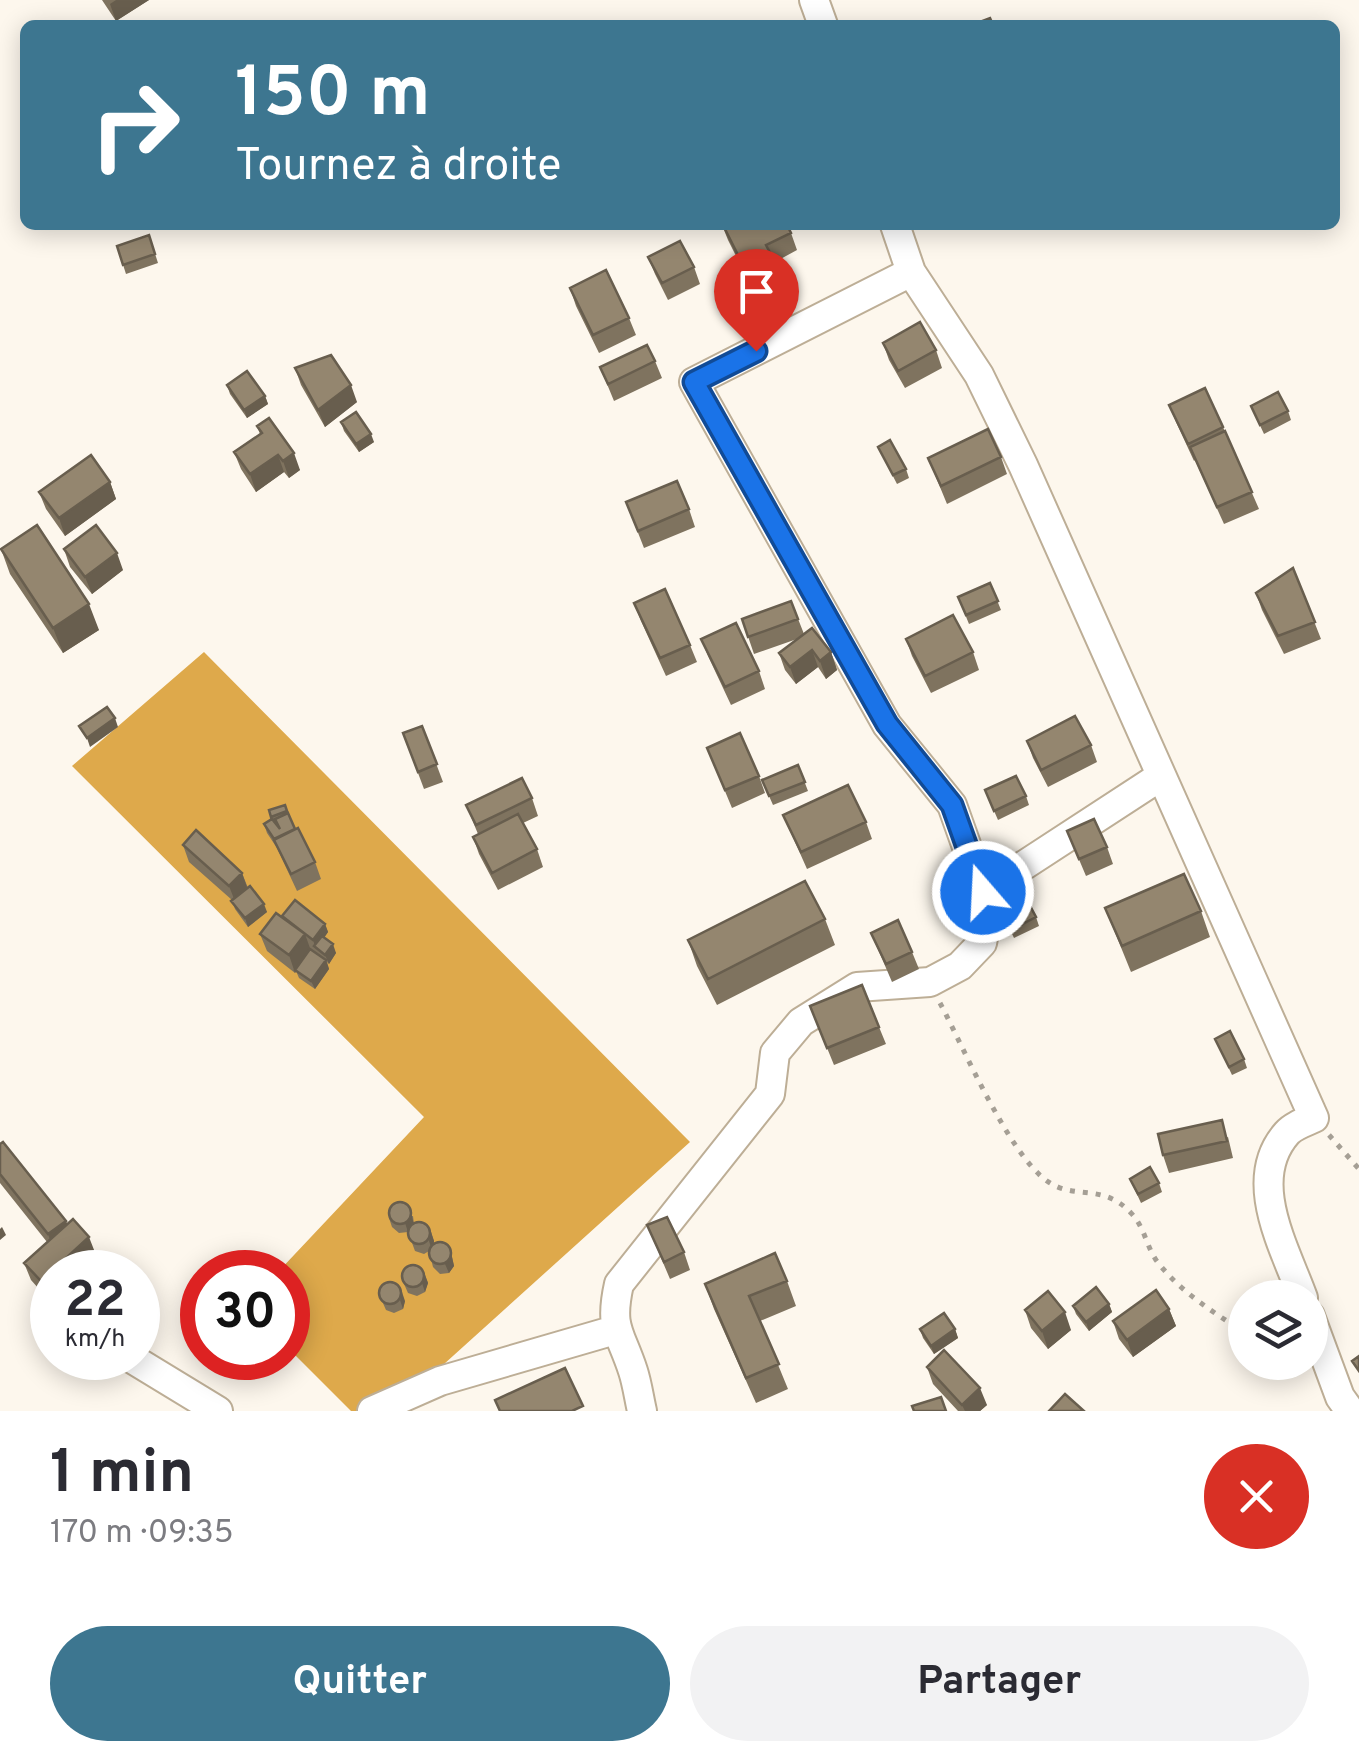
<!DOCTYPE html>
<html lang="fr">
<head>
<meta charset="utf-8">
<style>
	:root { --surface:#fff; --page:#f2f2f3; --text:#2b2b33; --muted:#7c7c81; --accent:#3d7690 }
	body { margin:0; font-family:Overpass,sans-serif; background:var(--page); color:var(--text); height:100vh; display:flex; flex-direction:column; font-size:38px; white-space:nowrap }
	* { box-sizing:border-box; margin:0 }
	p { font-size:32px; color:var(--muted) }
	.icon { flex:none; width:55px; height:55px; fill:none; stroke:currentColor; stroke-width:2; stroke-linecap:round; stroke-linejoin:round }
	.map { position:relative; height:1411px; overflow:hidden }
	.side { display:flex; flex-direction:column; background:var(--surface); flex:1 }
	.side>* { flex:none }
	.top-card { position:absolute; left:20px; top:20px; width:1320px; height:210px; border-radius:15px; box-shadow:0 5px 25px #0003; background:#3d7690; color:#fff; overflow:hidden }
	.buttons { position:absolute; left:1228px; top:1280px; display:grid; gap:20px }
	.buttons a { display:grid; place-items:center; width:100px; height:100px; border-radius:50%; background:var(--surface); box-shadow:0 5px 25px #0003; font-size:50px }
	.speed { position:absolute; left:30px; top:1250px; display:flex; gap:20px; font-size:50px; font-weight:700; text-align:center }
	.speed>* { display:grid; place-content:center; width:130px; height:130px; border-radius:50%; background:var(--surface); box-shadow:0 5px 25px #0003; line-height:1 }
	.speed small { font-size:25px; font-weight:400 }
	.speed .limit { border:15px solid #d22; background:#fff; color:#111 }
	.pin { position:absolute; display:grid; place-items:center; width:85px; height:85px; color:#fff; margin:-102px -42px; border-radius:50% 50% 50% 0; rotate:-45deg; box-shadow:0 0 10px #0007 }
	.pin .icon { rotate:45deg }
	.me { position:absolute; width:110px; margin:-55px; rotate:341deg; stroke-linejoin:round; filter:drop-shadow(0 0 8px #0008) }
	.turn { display:flex; align-items:center; gap:35px; height:210px; padding:0 50px; font-size:45px }
	.turn .icon { width:130px; height:130px; stroke-width:2.5 }
	.turn b { display:block; font-size:70px; line-height:85px }
	.round { display:grid; place-items:center; flex:none; width:105px; height:105px; border-radius:52px; background:var(--page) }
	.summary { display:flex; align-items:center; justify-content:space-between; height:170px; padding:0 50px }
	h1 { font-size:60px; font-weight:700; line-height:75px }
	.primary-button { display:flex; gap:20px; margin-top:auto; padding:20px 50px }
	.primary-button a { flex:1; height:115px; border-radius:60px; background:var(--accent); color:#fff; font-size:40px; font-weight:700; line-height:115px; text-align:center }
	.primary-button a+a { background:var(--page); color:var(--text) }
	.map>svg:first-child { display:block }
	.forest { fill:#dea94b }
	.lines { fill:none; stroke-linecap:round; stroke-linejoin:round }
	.street-casing { stroke:#bdae96; stroke-width:32 }
	.path { stroke:#a59f95; stroke-width:5; stroke-dasharray:5 8; stroke-linecap:butt }
	.street { stroke:#fff; stroke-width:28 }
	.wall { fill:#7f735f }
	.shaded-wall { fill:#685e4e }
	.building { fill:#94866f; stroke:#685e4e; stroke-width:2.5 }
	.route-casing { stroke:#114b97; stroke-width:25 }
	.route { stroke:#1a73e8; stroke-width:18 }
</style>
</head>
<body>
<div class="map">
<svg width="1359" height="1411" viewBox="0 0 1359 1411">
	<rect width="100%" height="100%" fill="#fdf7ed"/>
	<path class="forest" d="M204,652l486,490 -298,269h-41l-63,-63v-76h-10l146,-155 -352,-351z"/>
	<g class="lines">
		<g class="street-casing">
			<path id="street" d="M814,0l9,25
				M911,272l68,103 44,90 291,653c-9,4 -21,8 -27,15 -42,47 -2,115 16,165
				M983,892l178,-116
				M1310,1316l30,81 10,14
				M131,1358l87,53
				M372,1411l68,-30 175,-51
				M642,1411c-3,-13 -5,-28 -9,-40 -13,-40 -24,-42 -14,-87l151,-190 5,-41 26,-31 56,-35 73,-5 30,-16 22,-23 5,-26 -4,-25 -31,-87 -65,-80 -193,-343 217,-110 -16,-47"/>
		</g>
		<path class="path" d="M940,1003c24,45 68,150 107,178 28,20 55,1 84,32 13,13 15,32 25,47 24,32 56,51 89,73
			M1329,1135l30,34
			M1289,1362l11,8"/>
		<use href="#street" class="street"/>
	</g>
	<path class="wall" d="M102,0h47l-33,21z
		M722,225l69,8 6,17 -22,12 7,19 -27,13 -27,-54z
		M149,235l9,28 -32,11 -9,-28z
		M648,257l46,10 6,17 -32,16 -13,-26z
		M570,288l59,30 7,17 -37,18 -23,-47z
		M883,343l53,7 6,18 -37,20 -16,-28z
		M655,361l7,17 -48,23 -14,-34z
		M295,368l62,34 -32,25 -24,-42z
		M227,385l38,11 3,8 -21,14 -17,-24z
		M1169,405l54,22 36,82 -35,15 -29,-64 -1,1 -18,-39z
		M1251,406l37,5 3,9 -27,14z
		M341,422l33,20 -15,10 -15,-21z
		M257,426l43,44 -11,8 -5,-6 -28,20 -15,-23 -7,-17 26,-18z
		M878,447l28,22 3,9 -12,6z
		M1001,457l6,17 -60,30 -19,-46z
		M110,482l6,17 -51,37 -19,-27 -7,-17z
		M626,502l63,7 6,18 -51,21z
		M1,549l98,81 -36,23 -53,-79z
		M64,549l59,21 -31,24 -22,-27z
		M1293,568l28,71 -37,15 -22,-44 -6,-17z
		M990,583l11,27 -32,14 -11,-27z
		M791,601l13,33 27,18 6,18 -11,9 -8,-12 -22,17 -11,-14 -6,-17 18,-14 -43,15 -12,-35z
		M634,603l56,42 7,17 -31,14 -25,-55z
		M701,639l58,32 6,18 -34,16 -23,-49z
		M906,639l67,13 6,18 -48,23 -19,-37z
		M422,726l21,56 -19,7 -21,-56z
		M1027,741l64,4 6,17 -49,25 -15,-29z
		M707,748l52,28 6,17 -33,15z
		M798,765l10,26 -35,14 -11,-25z
		M985,790l41,6 3,9 -31,15z
		M532,798l6,18 -15,7 14,26 6,18 -45,23 -19,-36 -6,-17 5,-3 -12,-29z
		M285,805l10,24 20,33 6,17 -24,12 -20,-43 -10,-15 -3,-9 8,-5 -3,-9z
		M783,815l83,7 6,17 -65,30z
		M1067,831l40,16 6,17 -27,12z
		M183,845l59,28 6,15 19,24 -19,15 -13,-18 -3,-9 -43,-38z
		M1105,908l96,3 9,26 -79,35z
		M1003,915l33,2 3,9 -25,12z
		M283,918l42,6 3,8 -4,6 12,15 -7,11 -2,-2 2,7 -14,20 -16,-11 -3,-7 -1,2 -28,-22 -7,-17z
		M825,919l10,26 -118,60 -20,-39 -9,-26z
		M871,933l41,19 7,17 -27,13z
		M810,1006l69,21 7,17 -52,21z
		M1215,1039l29,20 3,9 -15,7z
		M1228,1137l5,21 -64,15 -6,-18z
		M0,1144l66,77 1,3 29,31 -20,17h-24l-5,26 -16,-18 -7,-17 23,-21 -47,-59z
		M1130,1179l29,4 3,9 -21,11z
		M413,1216l1,8 17,8 3,9v3l16,4 4,18 -5,7 -9,1 -7,-7 -4,-16 -5,3 -9,-3 -7,-19 -9,1 -7,-6 -3,-9z
		M647,1225l37,27 6,18 -20,9z
		M425,1275l3,8 -3,9 -8,4 -9,-3 -7,-16z
		M787,1281l9,25 -36,15 28,68 -32,14 -42,-94 -9,-25z
		M379,1294l26,7 -2,8 -9,4 -8,-3z
		M1109,1304l3,8 -23,19 -13,-17 -3,-8z
		M1169,1309l7,17 -43,31 -14,-18 -6,-18z
		M1025,1310l46,20 -23,19 -17,-21z
		M920,1329h35l3,9 -24,16 -11,-16z
		M927,1367l60,38 -7,6h-22l-25,-27z"/>
	<path class="shaded-wall" d="M116,0h33l-33,21 -6,-17z
		M351,385l6,17 -32,25 -7,-17z
		M265,396l3,8 -21,14 -3,-8z
		M371,434l3,8 -15,10 -3,-8z
		M294,453l6,17 -11,8 -6,-17z
		M278,455l6,17 -28,20 -6,-18z
		M110,482l6,17 -51,37 -6,-18z
		M117,553l6,17 -31,24 -7,-17z
		M89,604l10,26 -36,23 -10,-25z
		M812,650l6,17 -22,17 -6,-17z
		M831,652l6,18 -11,9 -6,-18z
		M115,718l3,9 -28,20 -3,-9z
		M242,873l6,17 -12,14 -7,-18z
		M264,904l3,8 -19,15 -3,-9z
		M325,924l3,8 -12,17 -3,-9z
		M305,934l6,17 -16,22 -6,-18z
		M333,944l3,9 -7,11 -4,-9z
		M326,960l3,9 -14,20 -4,-8z
		M410,1208l4,17 -6,7 -3,-9z
		M66,1221l6,17 -18,14 -6,-18z
		M2,1227l4,8 -6,5v-11z
		M431,1232l3,9 -2,9 -3,-9z
		M89,1237l7,18 -20,17h-24v21l-5,5 -6,-17z
		M450,1248l4,18 -5,7 -4,-9z
		M425,1275l3,8 -3,9 -3,-9z
		M402,1292l3,9 -2,8 -3,-9z
		M1109,1304l3,8 -23,19 -3,-9z
		M1169,1309l7,17 -43,31 -6,-17z
		M1065,1312l6,18 -23,19 -6,-18z
		M955,1329l3,9 -24,16 -3,-8z
		M980,1388l7,17 -7,6h-15l-3,-6z"/>
	<path class="building" d="M990,18l3,7h-21z
		M723,225h64l4,8 -25,12 10,19 -27,13z
		M149,235l6,19 -32,11 -6,-19z
		M680,241l14,26 -32,16 -14,-26z
		M606,270l23,48 -36,17 -23,-47z
		M920,322l16,28 -38,21 -15,-28z
		M647,345l8,16 -47,23 -8,-17z
		M331,355l20,30 -33,25 -23,-42z
		M247,371l18,25 -21,14 -17,-25z
		M1205,388l18,39 -35,17 -19,-39z
		M1278,392l10,19 -28,14 -9,-19z
		M356,412l15,22 -15,10 -15,-22z
		M269,418l25,35 -11,8 -5,-6 -28,19 -16,-22 28,-19 -5,-7z
		M988,429l13,28 -60,29 -13,-28z
		M1225,431l27,61 -35,15 -27,-60z
		M890,440l16,29 -13,6 -15,-28z
		M91,455l19,27 -51,36 -20,-26z
		M677,481l12,28 -51,22 -12,-29z
		M37,525l52,79 -36,24 -52,-79z
		M96,525l21,28 -32,24 -21,-28z
		M1293,568l22,54 -37,14 -22,-43z
		M990,583l8,18 -32,14 -8,-18z
		M665,589l25,56 -30,13 -26,-55z
		M791,601l7,18 -50,18 -6,-18z
		M953,615l20,37 -48,24 -19,-37z
		M736,623l23,48 -34,16 -24,-48z
		M812,628l19,24 -11,9 -8,-11 -22,17 -11,-14z
		M107,707l8,11 -28,20 -8,-12z
		M1075,716l16,29 -50,25 -14,-29z
		M422,726l15,38 -19,8 -15,-39z
		M740,733l19,43 -34,14 -18,-42z
		M798,765l7,17 -36,14 -7,-16z
		M1016,776l10,20 -32,15 -9,-21z
		M522,778l10,20 -56,27 -10,-20z
		M848,785l18,37 -65,30 -18,-37z
		M285,805l2,6 -16,6 -2,-7z
		M288,813l7,16 -21,10 -10,-15 8,-5 8,10 -5,-10z
		M518,814l19,35 -45,24 -19,-36z
		M1094,819l13,28 -28,12 -12,-28z
		M298,828l17,34 -24,12 -17,-34z
		M196,830l46,43 -13,13 -46,-41z
		M1184,874l17,37 -79,35 -17,-38z
		M805,881l20,38 -117,60 -20,-39z
		M250,886l14,18 -19,14 -14,-17z
		M295,900l30,24 -12,16 -31,-24z
		M1028,902l8,15 -25,13 -8,-15z
		M276,913l29,21 -16,21 -29,-21z
		M898,920l14,32 -26,12 -15,-31z
		M322,936l11,8 -8,11 -11,-9z
		M310,949l16,11 -15,21 -16,-11z
		M862,985l17,42 -52,21 -17,-42z
		M1230,1031l14,28 -15,8 -14,-28z
		M1222,1120l5,21 -64,14 -5,-21z
		M3,1142l63,79 -18,13 -48,-60v-30z
		M1150,1167l9,16 -21,11 -8,-15z
		M389 1213a11 11 0 1 1 22 0a11 11 0 1 1-22 0Z
		M667,1217l17,35 -20,10 -17,-37z
		M73,1219l16,18 -48,44 -17,-18z
		M408 1233a11 11 0 1 1 22 0a11 11 0 1 1-22 0Z
		M429 1253a11 11 0 1 1 22 0a11 11 0 1 1-22 0Z
		M775,1253l12,28 -38,15 30,68 -33,14 -41,-94z
		M402 1276a11 11 0 1 1 22 0a11 11 0 1 1-22 0Z
		M379 1293a11 11 0 1 1 22 0a11 11 0 1 1-22 0Z
		M1096,1287l13,17 -23,18 -13,-16z
		M1156,1290l13,19 -42,31 -14,-19z
		M1048,1291l17,21 -23,19 -17,-21z
		M944,1313l11,16 -24,17 -11,-17z
		M944,1350l36,38 -18,17 -35,-38z
		M1359,1356v15l-7,-10z
		M565,1368l18,38 -11,5h-72l-5,-11z
		M1065,1394l19,17h-35z
		M941,1397l5,14h-32l-2,-5z"/>
	<g class="lines">
		<g class="route-casing">
			<path id="route" d="M756,351l-62,31 193,342 65,81 31,87"/>
		</g>
		<use href="#route" class="route"/>
	</g>
</svg>
<div class="buttons">
<a><svg class="icon" aria-label="layers" viewBox="0 0 24 24"><path d="M12 4l9 5-9 5-9-5zM3 14l9 5 9-5"/></svg></a>
</div>
<div class="speed"><div>22<small>km/h</small></div><div class="limit">30</div></div>
<div class="pin" style="left:756px;top:351px;background:#d93025"><svg class="icon" aria-label="arrive" viewBox="0 0 24 24"><path d="M6 21V4h12l-3 4 3 4H6"/></svg></div>
<svg class="me" style="left:983px;top:892px" viewBox="-20 -20 40 40"><circle r="17" fill="#1a73e8" stroke="#fff" stroke-width="3"/><path d="M0-11L8 9 0 5-8 9z" fill="#fff"/></svg>
<div class="top-card">
<div class="turn"><svg class="icon" aria-label="right" viewBox="0 0 24 24"><path d="M7 20v-9h11M14 6l5 5-5 5"/></svg><div><b>150 m</b>Tournez à droite</div></div>
</div>
</div>
<section class="side">
<div class="summary"><div><h1>1 min</h1><p>170 m · 09:35</p></div><a class="round" style="background:#d93025;color:#fff"><svg class="icon" aria-label="close" viewBox="0 0 24 24"><path d="M6 6l12 12M18 6L6 18"/></svg></a></div>
<div class="primary-button"><a>Quitter</a><a>Partager</a></div>
</section>
</body>
</html>
